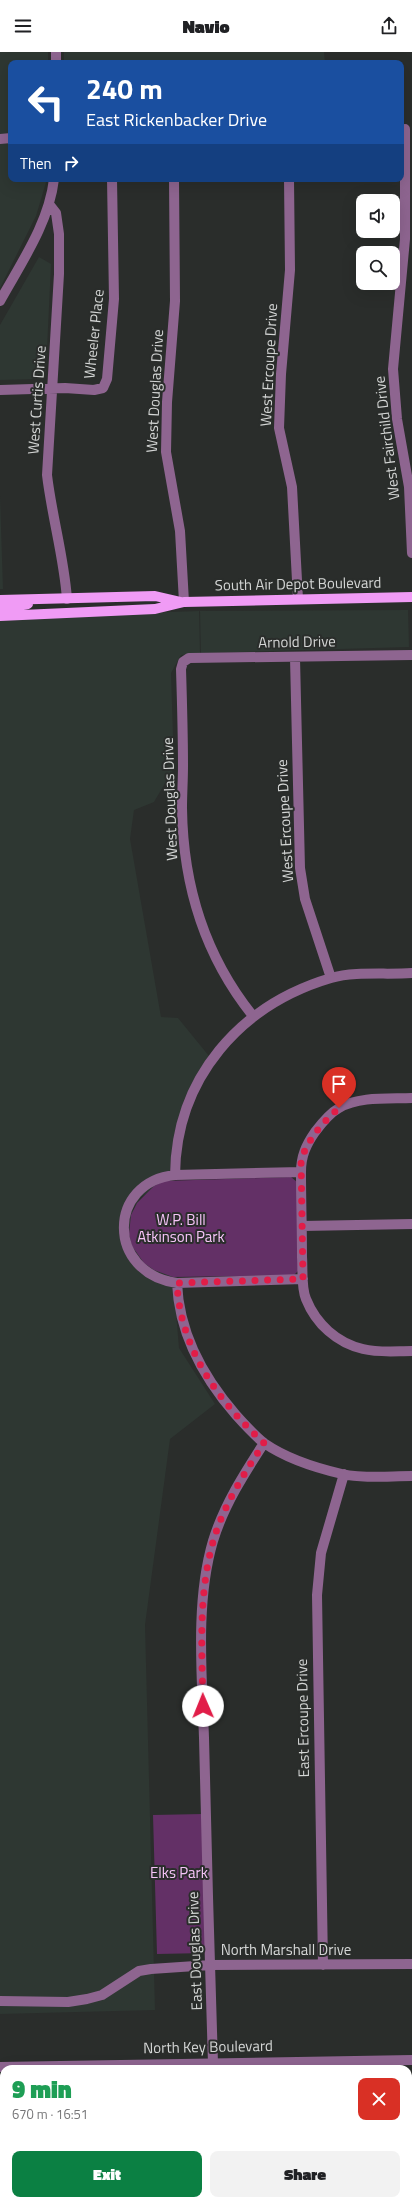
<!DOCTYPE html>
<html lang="en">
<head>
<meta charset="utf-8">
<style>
	:root { --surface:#fff; --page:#f2f2f2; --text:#202124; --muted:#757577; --accent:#0b8043 }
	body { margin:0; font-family:"Titillium Web",sans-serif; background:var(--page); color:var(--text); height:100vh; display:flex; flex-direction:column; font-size:15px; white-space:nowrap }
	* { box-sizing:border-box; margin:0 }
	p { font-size:13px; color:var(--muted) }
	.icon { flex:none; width:22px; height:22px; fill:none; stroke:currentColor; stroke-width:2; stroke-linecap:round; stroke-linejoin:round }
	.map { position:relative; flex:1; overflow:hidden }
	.drawer { position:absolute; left:0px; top:2013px; width:412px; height:140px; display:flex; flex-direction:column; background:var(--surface); border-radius:12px 12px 0 0; box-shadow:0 4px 16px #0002 }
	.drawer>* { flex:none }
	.banner { position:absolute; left:8px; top:8px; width:396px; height:122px; border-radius:8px; box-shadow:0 4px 16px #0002; background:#1a4fa0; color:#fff; overflow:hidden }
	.controls { position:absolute; left:356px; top:142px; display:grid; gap:8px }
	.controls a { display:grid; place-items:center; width:44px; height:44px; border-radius:8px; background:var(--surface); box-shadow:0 4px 16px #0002; font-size:20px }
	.pin { position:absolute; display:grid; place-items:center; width:34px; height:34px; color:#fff; margin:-41px -17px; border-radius:50% 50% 50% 0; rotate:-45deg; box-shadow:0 0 4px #0007 }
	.pin .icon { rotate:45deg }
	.me { position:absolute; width:44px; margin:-22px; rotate:359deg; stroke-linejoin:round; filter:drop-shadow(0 0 3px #0008) }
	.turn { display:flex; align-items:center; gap:14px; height:84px; padding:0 12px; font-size:18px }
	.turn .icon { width:52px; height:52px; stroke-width:2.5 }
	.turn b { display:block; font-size:28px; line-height:34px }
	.then { display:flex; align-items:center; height:38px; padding:0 12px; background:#0003; gap:8px; font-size:15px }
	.round { display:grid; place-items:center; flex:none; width:42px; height:42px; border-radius:8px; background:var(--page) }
	.summary { display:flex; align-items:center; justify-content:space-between; height:68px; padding:0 12px }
	h1 { font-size:24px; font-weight:800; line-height:30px; color:#1e9e55 }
	.primary-button { display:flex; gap:8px; margin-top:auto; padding:8px 12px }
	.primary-button a { flex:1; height:46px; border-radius:8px; background:var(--accent); color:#fff; font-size:16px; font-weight:800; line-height:46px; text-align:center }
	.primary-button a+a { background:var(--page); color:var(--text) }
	header { display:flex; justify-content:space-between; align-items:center; height:52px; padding:0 12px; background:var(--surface); font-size:18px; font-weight:800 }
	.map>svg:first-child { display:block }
	.built { fill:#2e3732 }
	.green { fill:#633066 }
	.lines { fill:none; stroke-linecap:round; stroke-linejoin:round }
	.minor { stroke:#8e6590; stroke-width:10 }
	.major { stroke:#f09bf5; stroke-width:10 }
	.route { stroke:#e11d48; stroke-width:7; stroke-dasharray:0 12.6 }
	.labels { text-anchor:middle; stroke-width:4; stroke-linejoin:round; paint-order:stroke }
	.street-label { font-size:15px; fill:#d4d6d5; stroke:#2a2d2b }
	.park-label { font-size:15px; fill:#f6c4f8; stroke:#2a2d2b }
</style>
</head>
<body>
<header><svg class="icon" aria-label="menu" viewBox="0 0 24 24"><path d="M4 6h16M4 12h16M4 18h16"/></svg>Navio<svg class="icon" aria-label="share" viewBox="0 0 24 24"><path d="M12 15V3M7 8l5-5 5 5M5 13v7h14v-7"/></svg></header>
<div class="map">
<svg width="412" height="2153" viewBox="0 0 412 2153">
	<rect width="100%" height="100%" fill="#2a2d2b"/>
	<path class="built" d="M0,0h48v11h-37v116h36l-11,37 -36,72z
		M64,0h260l1,11h-261z
		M39,205l12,7 -5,107 -8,8 -38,1v-55z
		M0,444l3,93h-3z
		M408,558l1,37 -208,6 -1,-42z
		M199,559l1,42 -19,2 -10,18 3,95 -20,34 -20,8 -4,29 31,178 17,1 31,38 -25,44 -10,35 -4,33v12l-29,17 -8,12 40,68 6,71 36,56 -45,35 -25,186 10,385 -155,4v-1396z"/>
	<path class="green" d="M291,1125l6,5 2,88 -5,5 -121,2 -19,-7 -10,-7 -12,-17 -3,-12 2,-19 6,-12 17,-17 10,-5z
		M203,1762l3,139 -49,1 -4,-139z"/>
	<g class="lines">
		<path class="minor" d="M56,0v11
			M405,77v110l-12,130 4,50 12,68 3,66
			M0,87l11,-1
			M174,127l1,122 -8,101 -1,50 14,79 4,71
			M289,127l1,91 -9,104 -2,54 13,59 6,112
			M49,152l7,9 3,21v40l-12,201c5,42 17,82 20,124
			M0,249c21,-38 49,-78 54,-122
			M0,338l65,-2 29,2 9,-2 4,-9 7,-80 -2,-120
			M295,606l5,210 5,31 26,79
			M253,964c-49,-61 -70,-130 -71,-208 0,-14 1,-28 1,-42 0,-33 -1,-65 -2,-97l2,-7 6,-4 223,-3
			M412,1046c-22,1 -53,-2 -73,10 -9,5 -18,16 -24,24 -9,13 -14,24 -14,40 0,28 1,57 1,85 1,13 -1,30 4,42 10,25 31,44 57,50 16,4 33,2 49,2
			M301,1120l-126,3c-68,7 -69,98 2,108l126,-4
			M175,1123c1,-97 65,-170 156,-197 25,-7 55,-3 81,-5
			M302,1174l110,-2
			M177,1231c2,51 26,94 59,132 9,10 18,20 28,28 23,16 52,25 78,31 23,5 47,2 70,2
			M323,1913l-6,-370 4,-42 23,-79
			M0,1949l68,1 19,-3 15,-4 37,-24 12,-2 59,-4 202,-1
			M213,2012c-3,-109 -7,-217 -9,-326 -2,-62 -9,-136 9,-197 11,-36 31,-67 51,-98
			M0,2015l412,-7
			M88,2149v4
			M187,2149v4
			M286,2149v4
			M385,2149v4"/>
		<path class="major" d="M0,548l155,-4 26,6
			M0,557l28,-5
			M0,564l155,-7 29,-7 228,-5"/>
	</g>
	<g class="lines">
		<path class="route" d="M203,1654c-1,-54 -5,-111 10,-164 10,-36 31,-68 51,-99 -47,-43 -84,-95 -87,-160l126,-4 -2,-120c9,-22 21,-36 38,-51"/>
	</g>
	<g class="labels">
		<g class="street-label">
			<text transform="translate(94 282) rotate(-84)" y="5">Wheeler Place</text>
			<text transform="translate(269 313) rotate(-87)" y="5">West Ercoupe Drive</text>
			<text transform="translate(155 339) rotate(-87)" y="5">West Douglas Drive</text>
			<text transform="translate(37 348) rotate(-86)" y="5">West Curtis Drive</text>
			<text transform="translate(387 386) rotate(-97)" y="5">West Fairchild Drive</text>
			<text transform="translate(298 532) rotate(-1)" y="5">South Air Depot Boulevard</text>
			<text transform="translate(297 590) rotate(-1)" y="5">Arnold Drive</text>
			<text transform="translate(170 747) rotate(-92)" y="5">West Douglas Drive</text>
			<text transform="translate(285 769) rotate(-93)" y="5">West Ercoupe Drive</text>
			<text transform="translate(303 1666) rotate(-91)" y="5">East Ercoupe Drive</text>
			<text x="286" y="1903">North Marshall Drive</text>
			<text transform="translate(195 1899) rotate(-92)" y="5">East Douglas Drive</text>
			<text transform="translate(208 1995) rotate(-1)" y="5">North Key Boulevard</text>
		</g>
		<g class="park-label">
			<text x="181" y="1173">W.P. Bill<tspan x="181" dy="17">Atkinson Park</tspan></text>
			<text x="179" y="1826">Elks Park</text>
		</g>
	</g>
</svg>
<div class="controls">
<a><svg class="icon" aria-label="sound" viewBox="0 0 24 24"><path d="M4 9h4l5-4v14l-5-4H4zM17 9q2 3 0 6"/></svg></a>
<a><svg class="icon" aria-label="search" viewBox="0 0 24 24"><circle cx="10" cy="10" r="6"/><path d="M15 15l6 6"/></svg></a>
</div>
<div class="pin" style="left:339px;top:1056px;background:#d93025"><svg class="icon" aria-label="arrive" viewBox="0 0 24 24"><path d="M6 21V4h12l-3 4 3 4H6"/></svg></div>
<svg class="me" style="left:203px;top:1654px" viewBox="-20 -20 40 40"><circle r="19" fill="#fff"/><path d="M0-13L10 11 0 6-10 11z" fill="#e11d48"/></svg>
<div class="banner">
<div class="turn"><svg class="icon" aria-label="left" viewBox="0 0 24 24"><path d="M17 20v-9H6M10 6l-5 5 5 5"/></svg><div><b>240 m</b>East Rickenbacker Drive</div></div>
<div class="then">Then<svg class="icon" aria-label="right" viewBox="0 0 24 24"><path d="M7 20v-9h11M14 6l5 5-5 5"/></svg></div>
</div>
<section class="drawer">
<div class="summary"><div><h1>9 min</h1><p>670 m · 16:51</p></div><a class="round" style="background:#d93025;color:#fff"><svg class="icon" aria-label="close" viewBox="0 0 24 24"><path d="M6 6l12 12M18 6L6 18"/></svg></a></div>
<div class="primary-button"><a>Exit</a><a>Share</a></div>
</section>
</div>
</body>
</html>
